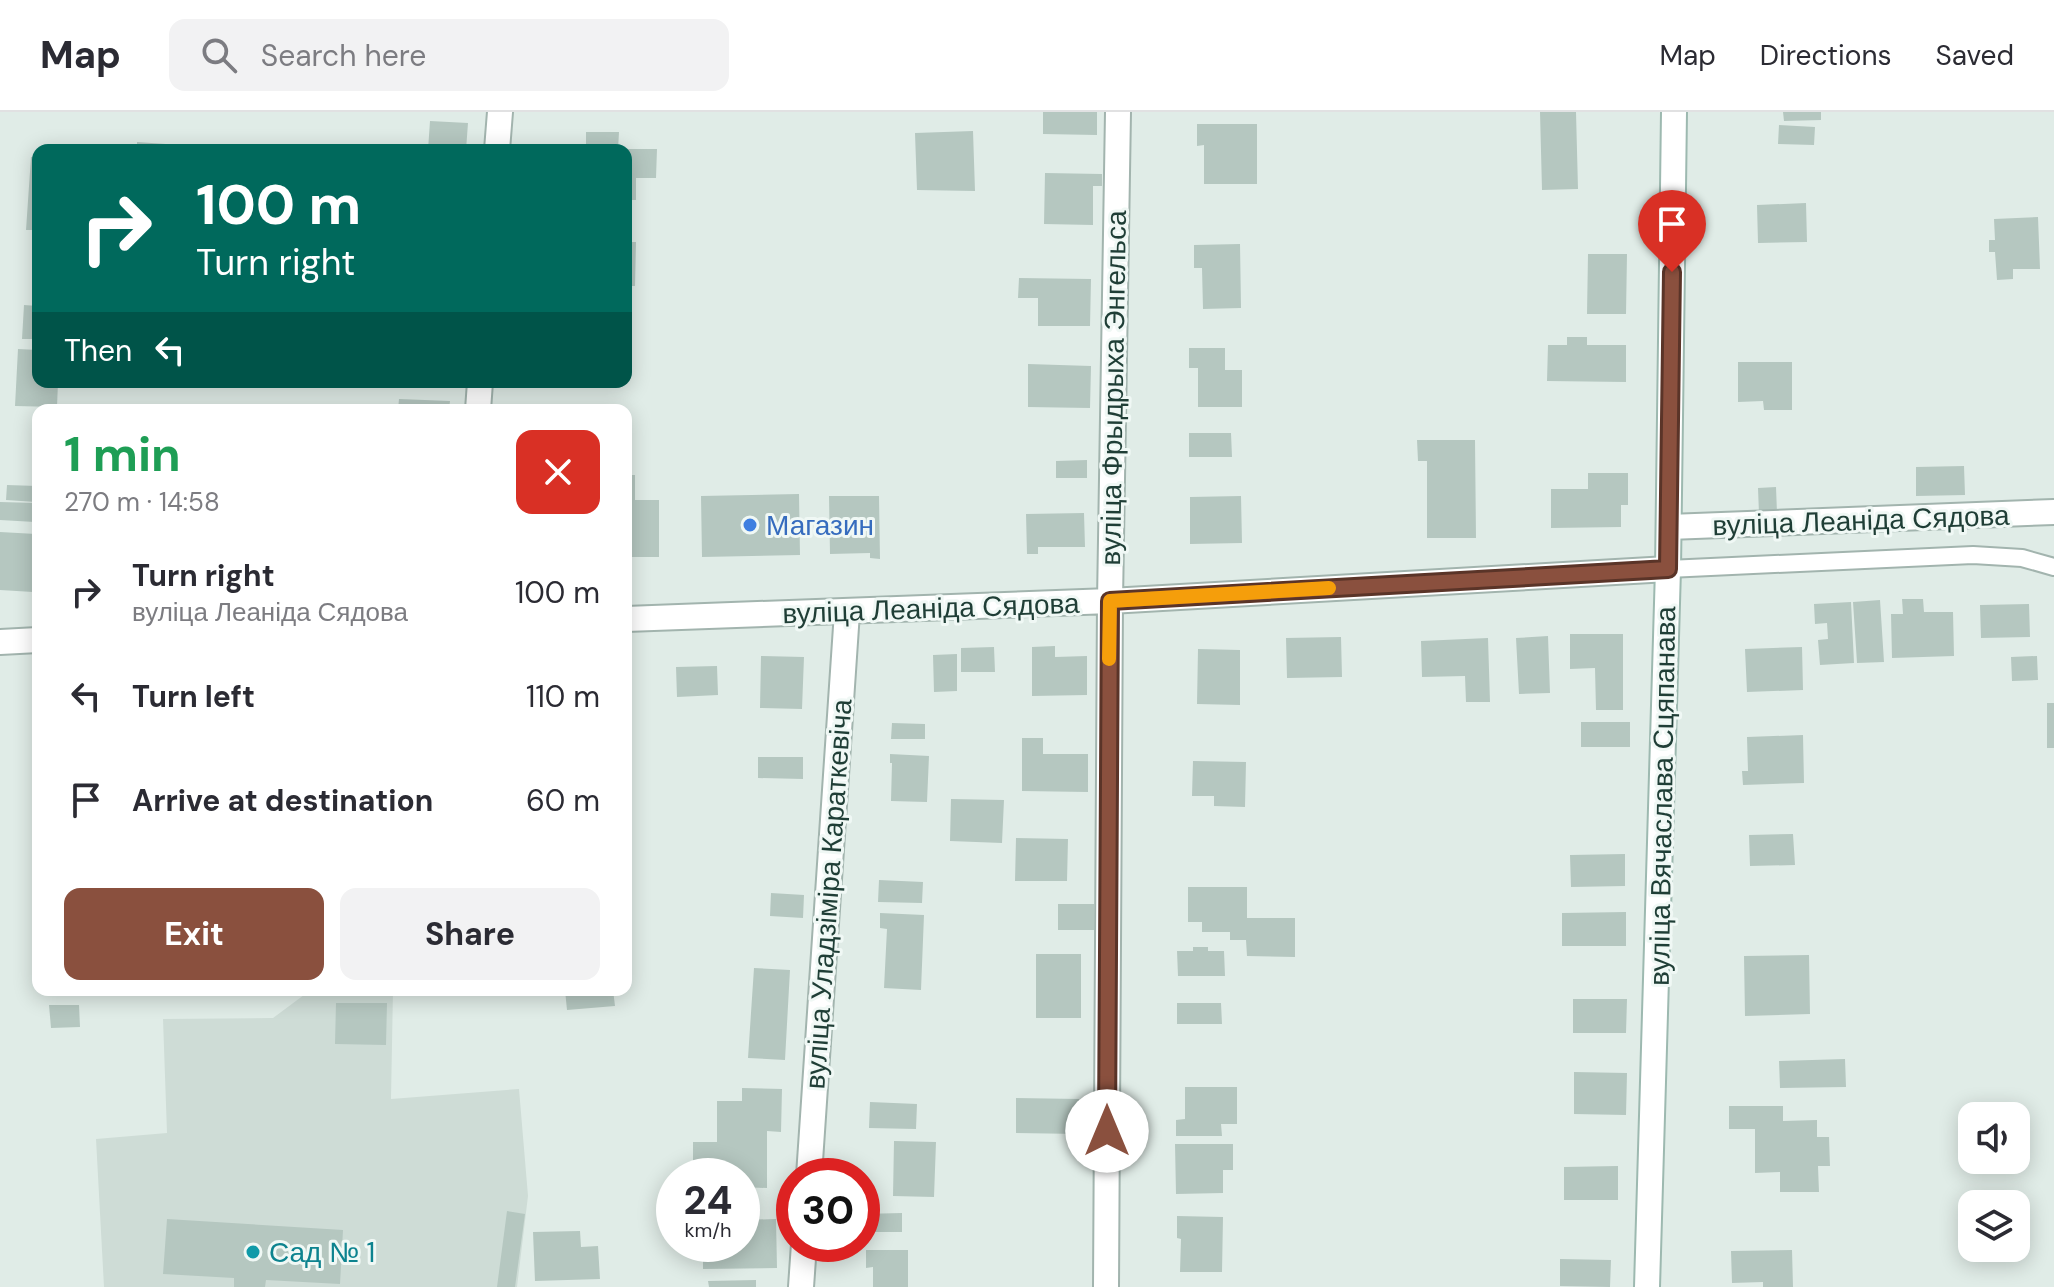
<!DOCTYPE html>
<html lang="en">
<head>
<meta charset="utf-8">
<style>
	:root { --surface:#fff; --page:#f2f2f3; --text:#2b2b33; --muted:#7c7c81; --line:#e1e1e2; --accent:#8a503e }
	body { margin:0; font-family:"DM Sans",sans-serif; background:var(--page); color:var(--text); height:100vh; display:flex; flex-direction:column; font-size:30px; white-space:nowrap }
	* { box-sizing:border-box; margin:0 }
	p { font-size:26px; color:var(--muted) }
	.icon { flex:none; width:44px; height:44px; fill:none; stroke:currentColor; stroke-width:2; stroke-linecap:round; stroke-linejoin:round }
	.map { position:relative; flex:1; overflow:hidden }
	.drawer { position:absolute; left:32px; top:292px; width:600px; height:592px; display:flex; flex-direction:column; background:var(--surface); border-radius:16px; box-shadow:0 4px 20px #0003 }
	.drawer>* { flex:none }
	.hud { position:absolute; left:32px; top:32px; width:600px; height:244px; border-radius:16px; box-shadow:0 4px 20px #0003; background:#00695c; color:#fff; overflow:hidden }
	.tools { position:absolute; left:1958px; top:990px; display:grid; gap:16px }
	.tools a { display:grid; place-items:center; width:72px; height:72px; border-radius:16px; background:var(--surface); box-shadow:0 4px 20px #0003; font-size:40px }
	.speed { position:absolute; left:656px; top:1046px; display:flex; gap:16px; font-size:40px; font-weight:700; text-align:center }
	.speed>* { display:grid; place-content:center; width:104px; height:104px; border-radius:50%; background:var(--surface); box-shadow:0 4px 20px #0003; line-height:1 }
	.speed small { font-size:20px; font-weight:400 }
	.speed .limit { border:12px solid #d22; background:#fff; color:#111 }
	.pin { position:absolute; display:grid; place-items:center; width:68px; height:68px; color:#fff; margin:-82px -34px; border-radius:50% 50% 50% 0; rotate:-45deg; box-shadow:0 0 8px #0007 }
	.pin .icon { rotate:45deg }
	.me { position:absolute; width:88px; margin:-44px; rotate:0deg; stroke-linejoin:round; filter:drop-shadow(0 0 6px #0008) }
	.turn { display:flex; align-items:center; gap:28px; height:168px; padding:0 32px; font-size:36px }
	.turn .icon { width:104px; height:104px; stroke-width:2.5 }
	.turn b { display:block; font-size:56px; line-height:68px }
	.then { display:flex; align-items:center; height:76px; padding:0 32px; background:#0003; gap:16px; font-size:30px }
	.round { display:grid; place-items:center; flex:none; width:84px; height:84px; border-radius:16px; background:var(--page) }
	.overview { display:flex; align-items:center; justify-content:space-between; height:136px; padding:0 32px }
	h1 { font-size:48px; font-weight:700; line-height:60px; color:#1e9e55 }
	.cta { display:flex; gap:16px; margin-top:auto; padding:16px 32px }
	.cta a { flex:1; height:92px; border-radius:16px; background:var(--accent); color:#fff; font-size:32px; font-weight:700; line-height:92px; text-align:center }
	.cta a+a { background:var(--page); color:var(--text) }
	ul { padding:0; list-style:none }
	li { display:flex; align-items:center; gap:24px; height:104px; padding:0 32px }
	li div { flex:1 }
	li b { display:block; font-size:30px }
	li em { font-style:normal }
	header { display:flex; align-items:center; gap:48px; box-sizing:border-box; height:112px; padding:0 40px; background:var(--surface); border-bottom:2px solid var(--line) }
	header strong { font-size:38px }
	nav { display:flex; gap:44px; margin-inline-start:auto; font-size:28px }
	.search { width:560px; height:72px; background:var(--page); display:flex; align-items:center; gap:20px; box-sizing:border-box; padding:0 28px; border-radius:16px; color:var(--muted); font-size:30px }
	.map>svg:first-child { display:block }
	.built { fill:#cedcd6 }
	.building { fill:#b5c7c0 }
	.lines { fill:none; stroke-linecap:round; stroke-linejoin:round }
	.lane-casing { stroke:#a2b4ae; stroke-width:20 }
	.street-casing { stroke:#a2b4ae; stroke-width:28 }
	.secondary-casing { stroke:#9db9b0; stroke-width:28 }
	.lane { stroke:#fff; stroke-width:16 }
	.street { stroke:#fff; stroke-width:24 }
	.secondary { stroke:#fff; stroke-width:24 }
	.route-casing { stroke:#5a3428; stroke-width:20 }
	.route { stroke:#8a503e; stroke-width:14 }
	.slow { stroke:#f59e0b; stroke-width:14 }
	.shop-dot { fill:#3f7fe0; stroke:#f0f8f5; stroke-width:3 }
	.culture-dot { fill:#0f9aa8; stroke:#f0f8f5; stroke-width:3 }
	.labels { text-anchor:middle; stroke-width:6; stroke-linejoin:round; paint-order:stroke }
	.street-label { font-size:28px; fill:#1f3e36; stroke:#f0f8f5 }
	.shop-label { font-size:28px; fill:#366cbe; stroke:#f0f8f5; text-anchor:start }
	.culture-label { font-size:28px; fill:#0d838f; stroke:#f0f8f5; text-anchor:start }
</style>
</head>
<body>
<header>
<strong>Map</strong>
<div class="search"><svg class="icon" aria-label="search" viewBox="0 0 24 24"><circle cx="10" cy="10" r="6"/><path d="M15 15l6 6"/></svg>Search here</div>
<nav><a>Map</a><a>Directions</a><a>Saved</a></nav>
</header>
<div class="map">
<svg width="2054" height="1175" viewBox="0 0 2054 1175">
	<rect width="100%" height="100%" fill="#e0ece7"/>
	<path class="built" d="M393,878l-2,109 128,-10 9,107 -11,91h-413l-8,-148 71,-6 -4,-114 110,-1 35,-26z"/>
	<path class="building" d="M1043,0h54v23l-54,-1z
		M1540,0h36l2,77 -36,1z
		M1783,0h38v8l-37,1z
		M430,9l38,2 -2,27h-38z
		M1197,12h60v60h-53v-39l-7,1z
		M1779,13l36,2 -1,18 -36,-1z
		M973,19l2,60 -58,-1 -2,-57z
		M586,20h33l-1,18h-32z
		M137,30l43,3v5h-43z
		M626,37h31l-1,29h-20v22h-10z
		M31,45l7,1v72h-12z
		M1045,61l57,1v12h-9v39l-49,-1z
		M1806,91l1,39 -49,1 -1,-38z
		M2038,105l2,52h-27v10l-16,1 -2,-28h-6v-12h6l-1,-21z
		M626,130h10l-1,44h-9z
		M1240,132l1,64 -38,1 -1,-41h-8v-23z
		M1588,142h39l-1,60h-39z
		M1019,166l72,1 -1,47h-52v-28h-20z
		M24,193l14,1v33h-16z
		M1567,225h20v8h39v37l-79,-1 1,-36h19z
		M1189,236h36v22h17v37h-44v-39h-9z
		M18,237l20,1v32h20l-1,25 -42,-1z
		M1738,250h54v48h-28l-1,-9 -25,1z
		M1028,252l63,2 -1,42 -62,-1z
		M399,287l51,2 -1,9h-51z
		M1189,321h42l1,24h-43z
		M1417,328h58l1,98h-49v-77h-9z
		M1087,348v18h-31v-17z
		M1964,354l1,29 -49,1v-29z
		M1588,361h40v32h-7v22l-70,1v-39h37z
		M626,363h9v25h24v57h-33z
		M7,373l30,1 -1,16 -30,-2z
		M1776,375l1,26 -18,1 -1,-26z
		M799,382l1,61 -98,2 -1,-61z
		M829,384h50l1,63 -10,-1v-5l-40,1z
		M1241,384l1,47 -52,1v-47z
		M0,390l36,1 -1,19 -35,-2z
		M1084,401l1,34h-47v7h-11l-1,-40z
		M0,420l36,2 -3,58 -33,-2z
		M1902,487h21l1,13h29l1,44 -62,2 -1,-44h12z
		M1880,488l4,62 -27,1 -4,-61z
		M1851,490l3,61 -34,2 -2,-25 10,-1 -1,-16 -12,1 -1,-20z
		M2029,492l1,33 -49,1 -1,-33z
		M1570,522h53v76h-27l-1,-42 -25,1z
		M1548,524l2,57 -31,1 -3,-56z
		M1341,525l1,40 -55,1 -1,-40z
		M1488,526l2,64h-24l-1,-26 -43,1 -1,-36z
		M1055,534v11l32,-1v39l-55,1v-49z
		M994,535l1,25h-34v-24z
		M1802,535l1,43 -56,2 -2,-43z
		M1198,537l42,1v55l-43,-1z
		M957,542v37l-23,1 -1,-37z
		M761,544l43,1 -2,52 -42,-1z
		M2037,544l1,24 -26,1 -1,-24z
		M717,554l1,29 -41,2 -1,-30z
		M2047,591h7v45h-7z
		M1581,610h49v25h-49z
		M892,611l33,1v15h-34z
		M1803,623l1,48 -61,2 -1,-14h6l-1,-34z
		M1022,626h21v16h45v38l-66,-1z
		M890,642l39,2 -2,46 -36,-1 1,-38h-2z
		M758,645h45v22l-45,-1z
		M1193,649l53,1 -1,45 -31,-1v-10h-22z
		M951,687l53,1 -2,43 -52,-2z
		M1793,722l2,31 -45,1 -1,-31z
		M1016,726l52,1 -1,42h-52z
		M1625,742v32l-54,1 -1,-32z
		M879,768l44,2 -1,21 -44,-1z
		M1188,775h59v31h48v39l-48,-1 -1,-16h-16v-8h-28v-10h-14z
		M771,781l33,2 -1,23 -33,-2z
		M1058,792h36v26h-36z
		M1626,800v34h-64v-33z
		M880,801l44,2 -3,75 -37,-2 3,-59 -7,-1z
		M1193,835h15v4h16l1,25h-47l-1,-25h16z
		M1036,842h45v64h-45z
		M1809,843l1,59 -65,2 -1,-60z
		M754,856l36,2 -5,90 -37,-2z
		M565,878h48l2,16 -48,4z
		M1573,887h54l-1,34h-53z
		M336,891h51l-1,42 -51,-1z
		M1177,891h44l1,21h-45z
		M49,893h30l1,22 -29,1z
		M1845,947l1,28 -66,1 -1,-27z
		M1574,960l53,1 -1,42 -52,-1z
		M1185,975h52v37h-16l1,12h-46v-16l9,-1z
		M742,976l40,1 -1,43 -14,-1v57l-25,-1v-11h-49v-34h24v-41h25z
		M1016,986l63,1v35l-63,-1z
		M870,990l47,2 -1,25 -47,-1z
		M1729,994h54v15l34,-1v17h12l1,29h-12l1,26h-39v-20l-25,1v-44h-26z
		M894,1029l42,1 -2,55 -41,-1z
		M1175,1032h58v26h-10v23l-47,1z
		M1618,1054v34h-54v-33z
		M507,1099l18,3 -10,73h-18z
		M902,1101v19h-40v-18z
		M1177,1104l46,1 -1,55h-42l1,-33 -4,-1z
		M167,1107l176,11 -3,54 -74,-4 -1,7h-31v-9l-71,-4z
		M776,1107l1,49 -74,1v-25h39v-24z
		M580,1119l1,16 17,-1 2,33 -65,2 -2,-49z
		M866,1138h42v37h-35v-20l-7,1z
		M1792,1138l1,37h-30v-5l-31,1 -1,-32z
		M1560,1147l51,1 -1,27 -50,-1z
		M756,1168v7h-47l-1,-6z"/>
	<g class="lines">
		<g class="lane-casing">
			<path id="lane" d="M1668,457l305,-14 49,3 32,9"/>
		</g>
		<g class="street-casing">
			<path id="street" d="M497,38l3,-38
				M478,298l2,-28
				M1669,415l385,-15
				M626,507l484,-18 558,-32
				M0,530l38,-2
				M809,1064l38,-564
				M801,1175l3,-43
				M1106,1175l4,-686 8,-489"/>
		</g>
		<g class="secondary-casing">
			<path id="secondary" d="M1647,1175l21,-718 6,-457"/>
		</g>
		<use href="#lane" class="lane"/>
		<use href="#street" class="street"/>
		<use href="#secondary" class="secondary"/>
	</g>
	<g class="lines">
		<g class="route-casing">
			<path id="route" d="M1107,1019l3,-530 558,-32 4,-297"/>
		</g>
		<use href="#route" class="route"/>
		<path class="slow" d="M1109,547l1,-58 219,-13"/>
	</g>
	<circle class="shop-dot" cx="750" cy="413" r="8"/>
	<circle class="culture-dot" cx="253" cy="1140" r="8"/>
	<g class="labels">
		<g class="street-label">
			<text transform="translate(1113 276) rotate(-89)" y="10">вуліца Фрыдрыха Энгельса</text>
			<text transform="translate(1861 408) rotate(-2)" y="10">вуліца Леаніда Сядова</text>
			<text transform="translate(931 496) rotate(-2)" y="10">вуліца Леаніда Сядова</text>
			<text transform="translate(1662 684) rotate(-89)" y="10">вуліца Вячаслава Сцяпанава</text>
			<text transform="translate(828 782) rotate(-86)" y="10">вуліца Уладзіміра Караткевіча</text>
		</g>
		<g class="shop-label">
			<text x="766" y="423">Магазин</text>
		</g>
		<g class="culture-label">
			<text x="269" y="1150">Сад № 1</text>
		</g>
	</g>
</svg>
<div class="tools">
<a><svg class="icon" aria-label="sound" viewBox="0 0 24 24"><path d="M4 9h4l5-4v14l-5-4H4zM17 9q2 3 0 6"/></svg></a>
<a><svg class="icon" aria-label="layers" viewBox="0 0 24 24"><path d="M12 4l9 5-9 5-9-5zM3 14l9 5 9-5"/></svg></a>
</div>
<div class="speed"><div>24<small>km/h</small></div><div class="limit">30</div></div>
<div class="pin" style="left:1672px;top:160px;background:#d93025"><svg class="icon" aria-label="arrive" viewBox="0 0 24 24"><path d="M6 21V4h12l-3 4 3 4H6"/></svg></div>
<svg class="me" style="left:1107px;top:1019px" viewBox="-20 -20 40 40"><circle r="19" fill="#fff"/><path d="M0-13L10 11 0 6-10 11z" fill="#8a503e"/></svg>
<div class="hud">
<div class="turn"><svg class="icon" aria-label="right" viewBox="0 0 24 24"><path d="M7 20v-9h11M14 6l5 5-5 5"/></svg><div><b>100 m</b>Turn right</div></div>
<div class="then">Then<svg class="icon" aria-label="left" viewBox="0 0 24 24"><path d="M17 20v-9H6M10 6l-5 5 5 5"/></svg></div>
</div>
<section class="drawer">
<div class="overview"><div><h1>1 min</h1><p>270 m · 14:58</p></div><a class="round" style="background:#d93025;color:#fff"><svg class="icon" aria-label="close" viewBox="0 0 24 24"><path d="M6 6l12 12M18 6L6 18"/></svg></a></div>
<ul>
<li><svg class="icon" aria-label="right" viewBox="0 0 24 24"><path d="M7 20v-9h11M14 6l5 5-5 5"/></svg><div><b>Turn right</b><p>вуліца Леаніда Сядова</p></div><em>100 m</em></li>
<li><svg class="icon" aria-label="left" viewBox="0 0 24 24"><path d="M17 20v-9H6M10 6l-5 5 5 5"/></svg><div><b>Turn left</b></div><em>110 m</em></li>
<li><svg class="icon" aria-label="arrive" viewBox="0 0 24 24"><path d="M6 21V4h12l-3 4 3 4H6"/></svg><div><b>Arrive at destination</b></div><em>60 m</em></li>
</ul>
<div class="cta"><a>Exit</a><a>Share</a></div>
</section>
</div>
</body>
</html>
